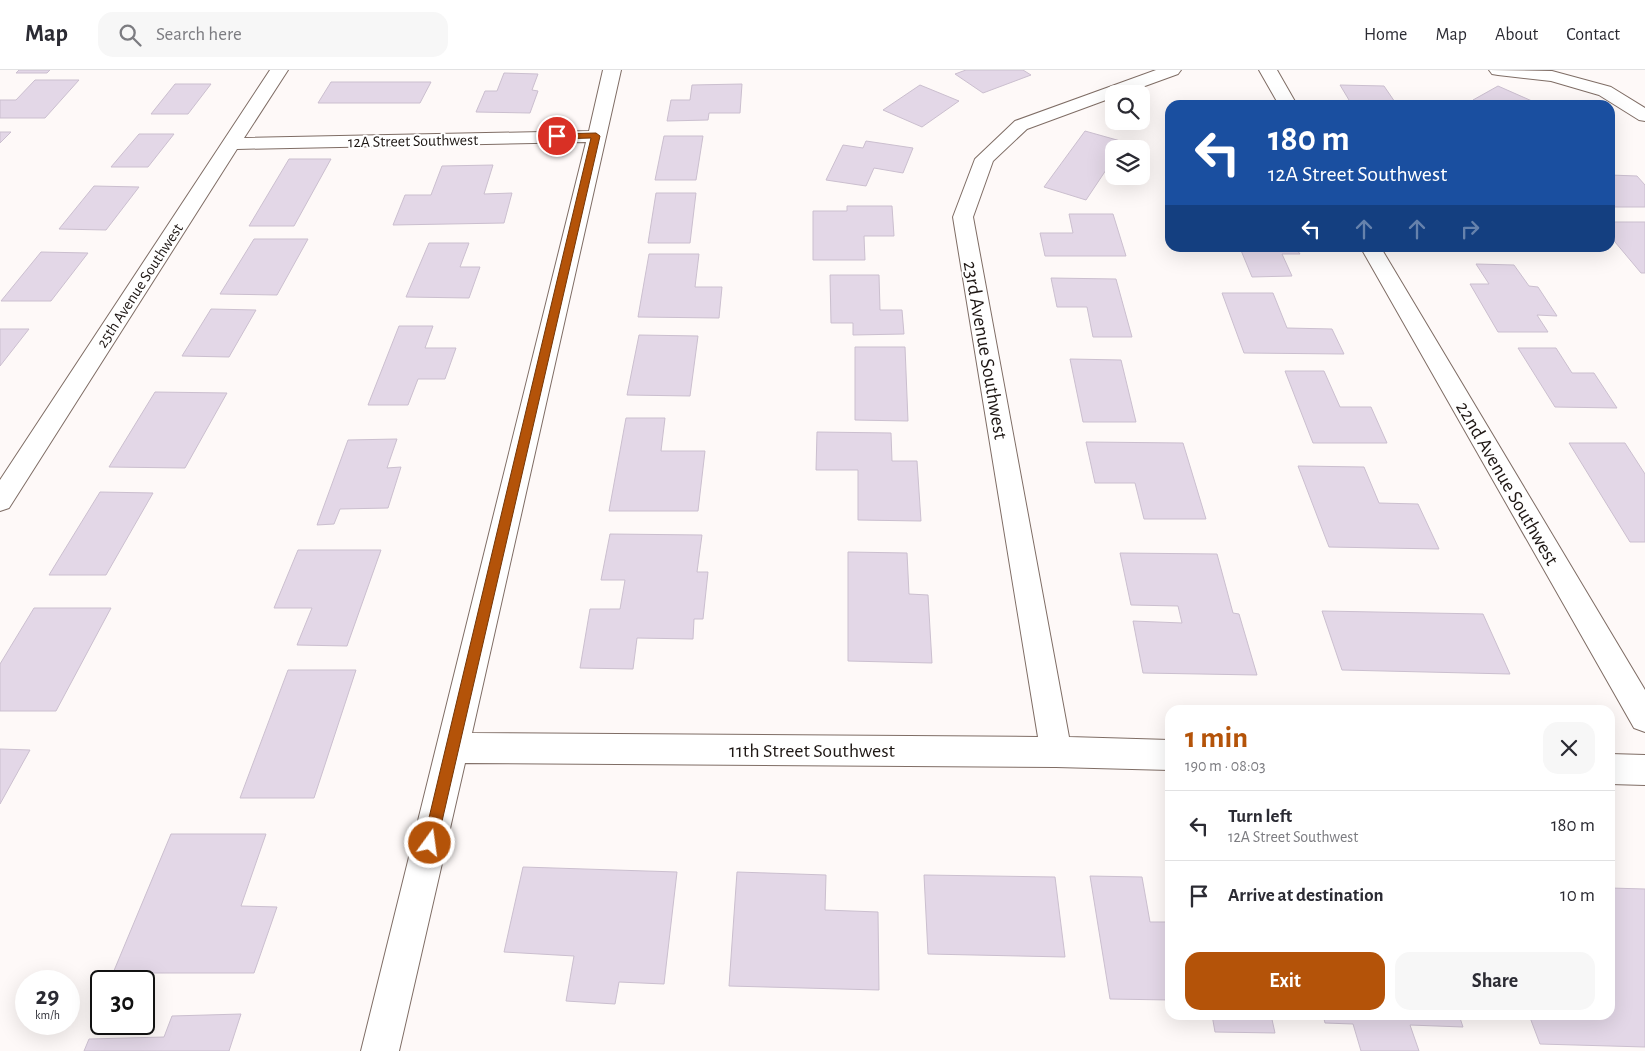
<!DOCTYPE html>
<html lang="en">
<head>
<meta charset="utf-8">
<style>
	:root { --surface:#fff; --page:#f7f7f7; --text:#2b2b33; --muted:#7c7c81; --line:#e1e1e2; --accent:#b45309 }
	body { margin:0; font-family:"Alegreya Sans",sans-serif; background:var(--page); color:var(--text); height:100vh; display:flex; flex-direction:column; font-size:19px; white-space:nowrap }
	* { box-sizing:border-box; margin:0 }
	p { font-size:16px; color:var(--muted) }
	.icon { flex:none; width:28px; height:28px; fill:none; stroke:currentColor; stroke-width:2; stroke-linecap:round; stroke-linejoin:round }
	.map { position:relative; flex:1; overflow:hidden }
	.details { position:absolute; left:1165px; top:635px; width:450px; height:315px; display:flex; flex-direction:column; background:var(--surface); border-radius:15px; box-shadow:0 5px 20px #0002 }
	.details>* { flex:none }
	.top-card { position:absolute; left:1165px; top:30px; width:450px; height:152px; border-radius:15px; box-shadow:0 5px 20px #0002; background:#1a4fa0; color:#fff; overflow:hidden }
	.buttons { position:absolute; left:1105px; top:15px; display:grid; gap:10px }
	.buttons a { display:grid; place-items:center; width:45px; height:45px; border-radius:10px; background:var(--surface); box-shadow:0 5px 20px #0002; font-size:25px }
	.speed { position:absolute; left:15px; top:900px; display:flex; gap:10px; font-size:25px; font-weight:700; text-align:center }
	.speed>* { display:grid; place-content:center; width:65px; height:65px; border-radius:50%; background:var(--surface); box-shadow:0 5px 20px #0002; line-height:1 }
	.speed small { font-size:12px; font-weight:400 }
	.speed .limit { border:2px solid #111; border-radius:8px; background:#fff; color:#111 }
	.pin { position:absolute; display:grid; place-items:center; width:42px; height:42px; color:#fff; margin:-21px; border:2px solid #fff; border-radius:50%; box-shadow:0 1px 5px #0007 }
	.me { position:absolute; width:55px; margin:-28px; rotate:14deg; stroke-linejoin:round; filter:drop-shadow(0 0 4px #0008) }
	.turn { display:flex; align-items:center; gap:18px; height:105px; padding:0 20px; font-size:22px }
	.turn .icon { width:65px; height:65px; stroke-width:2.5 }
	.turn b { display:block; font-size:35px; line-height:42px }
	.lanes { display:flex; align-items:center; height:48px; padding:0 20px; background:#0003; justify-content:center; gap:25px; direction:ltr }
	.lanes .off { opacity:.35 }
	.round { display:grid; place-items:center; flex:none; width:52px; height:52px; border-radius:15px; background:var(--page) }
	.overview { display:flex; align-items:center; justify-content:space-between; height:85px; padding:0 20px }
	h1 { font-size:30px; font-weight:700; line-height:38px; color:var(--accent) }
	.primary-button { display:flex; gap:10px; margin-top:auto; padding:10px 20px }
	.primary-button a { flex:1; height:58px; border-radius:15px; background:var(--accent); color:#fff; font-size:20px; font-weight:700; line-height:58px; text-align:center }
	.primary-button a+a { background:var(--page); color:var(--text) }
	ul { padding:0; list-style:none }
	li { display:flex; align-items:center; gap:15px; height:70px; padding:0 20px; border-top:1px solid var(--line) }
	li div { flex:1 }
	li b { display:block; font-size:19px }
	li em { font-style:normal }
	header { display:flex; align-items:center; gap:30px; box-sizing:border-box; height:70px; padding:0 25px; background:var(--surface); border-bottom:1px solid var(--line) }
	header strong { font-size:24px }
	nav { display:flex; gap:28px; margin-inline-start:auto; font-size:18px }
	.search { width:350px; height:45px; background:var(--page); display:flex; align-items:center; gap:12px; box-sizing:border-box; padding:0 18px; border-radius:15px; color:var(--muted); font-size:19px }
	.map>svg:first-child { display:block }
	.building { fill:#e3d7e7; stroke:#cbbfcf }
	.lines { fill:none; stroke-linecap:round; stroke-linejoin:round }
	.minor-casing { stroke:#7f6d65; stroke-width:2 }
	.minor { fill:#fff; fill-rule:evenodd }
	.route { fill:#b45309; stroke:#753606 }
	.labels { text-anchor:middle; stroke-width:4; stroke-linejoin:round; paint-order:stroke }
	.far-street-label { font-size:16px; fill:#1e1714; stroke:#fff }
	.street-label { font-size:20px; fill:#1e1714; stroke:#fff }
</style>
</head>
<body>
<header>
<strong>Map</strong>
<div class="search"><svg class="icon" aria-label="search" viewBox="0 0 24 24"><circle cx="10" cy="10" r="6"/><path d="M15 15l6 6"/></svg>Search here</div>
<nav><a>Home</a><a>Map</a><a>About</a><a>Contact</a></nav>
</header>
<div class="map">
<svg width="1645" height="981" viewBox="0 0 1645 981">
	<rect width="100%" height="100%" fill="#fef9f8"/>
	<path class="building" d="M19,0h31l-3,3h-31z
		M966,0h57l8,5 -48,18 -28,-19z
		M504,3l34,1 -6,16 6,1 -8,22 -54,-1 9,-21h12z
		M35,10h44l-34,38h-45v-18h16z
		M331,12h100l-11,21h-102z
		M175,14h36l-23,30h-37z
		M742,14l-2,29h-31l-1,7 -41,1 4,-21h19l2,-15z
		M920,15l39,16 -37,26 -39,-17z
		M1340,15l44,1 13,19h-45z
		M1498,16l43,19h-56l-12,-5z
		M1085,61l39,11 -4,7h-6v9l-28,42 -42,-13z
		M0,62h11l-11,11z
		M139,64h35l-26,33h-37z
		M664,66h39l-7,44h-41z
		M866,71l47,7 -10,25 -29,-5 -8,18 -40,-6 17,-35 20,3z
		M289,89h42l-37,67h-45z
		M493,95l-9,29 28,-1 -8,30 -111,2 12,-30h26l11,-29z
		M1610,105l27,1 8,9v22h-35z
		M94,116l45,1 -33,43 -47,-1z
		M656,123h40l-6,50h-42z
		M847,136h45l2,30h-30l1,24h-52v-49h34z
		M1069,144h44l13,42h-81l-5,-23h33z
		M1610,152h35v51h-4l-31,-37z
		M254,169h54l-31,56 -57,-1z
		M429,173h40l-9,24h20l-11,31 -63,-1z
		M1240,178h56l4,6h-18l10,22 -40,1z
		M1445,178h53l1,1h-53z
		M41,182l47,1 -37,48h-50z
		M649,184h50l-4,33h27l-3,31 -81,-1z
		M1476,194l38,1 15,21 9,1 19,29 -20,-1 11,17h-50l-28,-48h19z
		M830,205h49l1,35h22l2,24 -51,1v-12h-22z
		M1051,208l65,1 16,58h-39l-6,-30h-30z
		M1222,223h51l14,35 45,1 12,25 -100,-1z
		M211,239l45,1 -27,47 -47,-1z
		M399,256h34l-8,22h31l-11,31h-27l-10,26h-40z
		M0,259h29l-29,37z
		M639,265l59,1 -8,60 -63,-1z
		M855,277h50l3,74 -53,-1z
		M1518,278h38l16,25h22l23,35 -62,-1z
		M1070,289l51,1 15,62h-53z
		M1285,301h39l16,36h31l16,36h-74z
		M155,322l72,1 -42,75 -76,-1z
		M626,348h39l-4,33h44l-7,60h-89z
		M817,362l74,1 1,28h25l4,60 -63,-1v-50h-42z
		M397,369l-10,29 14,-1 -13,41 -48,1 -6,15 -17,1 31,-85z
		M1086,372l97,1 23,76h-62l-9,-36h-40z
		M1569,373h56l20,31v68h-15z
		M1298,396l66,1 15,36 39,1 21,45 -110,-2z
		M100,422l53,1 -47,82h-57z
		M610,464l92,1 -5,37h11l-5,47h-9l-1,20 -56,-1 -4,31 -53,-1 10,-59h30l5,-29h-24z
		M298,480h83l-34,96 -50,-1 15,-37h-38z
		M848,482l59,1 2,41 19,1 4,68 -84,-2z
		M1120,483l97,1 16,59 6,1 18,61 -114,-2 -10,-52 49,2 -4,-17 -47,-1z
		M34,538h77l-55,103h-56v-47z
		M1322,541l161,3 27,60 -168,-4z
		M288,600h68l-42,128h-74z
		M0,679l30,1 -30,54z
		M171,764h95l-25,72 36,1 -23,66h-141z
		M523,797l154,5 -13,112 -45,-2 -4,22 -49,-3 8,-45 -70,-4z
		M737,802l89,3 -1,35 53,2 1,78 -150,-4z
		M924,805l131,2 10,80 -137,-3z
		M1090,806l52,1 8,45h20v78l-60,-1z
		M1610,818l35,1v158l-105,-3 -11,-29h81z
		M241,944l-12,37h-145l5,-12 75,-2 8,-21z
		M1212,945h59l4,18 -60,-1z
		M1323,945h136l4,12 -53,-2 9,26h-58l-8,-27 -28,-1z"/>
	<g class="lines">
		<g class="minor-casing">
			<path id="minor" d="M270,0h18l-44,68 345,-7 14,-61h18l-149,663 566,4 -85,-520 22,-58 40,-38 141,-51h25l-3,4 -55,20h-9v3l-87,32 -34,32 -20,56 96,520 101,3v30l-114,-3 -591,-4 -66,288h-38l225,-909 -349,7 -228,359 -9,3v-31z
				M1259,0h18l20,35h-18z
				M1489,0l63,1 59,16 34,21v13l-6,-1 -40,-25 -48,-14 -53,-6 -6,-1z
				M1361,178h20l264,442v42l-11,-4z
				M1610,684l35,1v30l-35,-1z"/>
		</g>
		<use href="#minor" class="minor"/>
	</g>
	<path class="route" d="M596,63l4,3 -163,707 -2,5 -5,2 -5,-2 -2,-5 168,-705 -34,1 -3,-3 3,-2z"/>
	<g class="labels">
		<g class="far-street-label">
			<text transform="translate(413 70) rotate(-1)" y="6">12A Street Southwest</text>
			<text transform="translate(139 215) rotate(-57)" y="6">25th Avenue Southwest</text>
		</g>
		<g class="street-label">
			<text transform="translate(986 280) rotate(80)" y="7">23rd Avenue Southwest</text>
			<text transform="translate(1508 413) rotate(60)" y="7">22nd Avenue Southwest</text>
			<text x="812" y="687">11th Street Southwest</text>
		</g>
	</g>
</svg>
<div class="buttons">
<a><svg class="icon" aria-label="search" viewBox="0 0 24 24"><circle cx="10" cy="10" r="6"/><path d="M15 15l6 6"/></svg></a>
<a><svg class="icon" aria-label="layers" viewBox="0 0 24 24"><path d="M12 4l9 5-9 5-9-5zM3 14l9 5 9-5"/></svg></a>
</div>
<div class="speed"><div>29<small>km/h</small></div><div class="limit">30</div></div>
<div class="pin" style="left:557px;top:66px;background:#d93025"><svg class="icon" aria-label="arrive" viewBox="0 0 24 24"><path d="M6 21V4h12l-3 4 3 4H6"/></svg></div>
<svg class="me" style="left:430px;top:773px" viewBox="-20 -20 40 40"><circle r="17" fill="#b45309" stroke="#fff" stroke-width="3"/><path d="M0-11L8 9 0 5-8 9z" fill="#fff"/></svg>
<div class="top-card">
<div class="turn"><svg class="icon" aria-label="left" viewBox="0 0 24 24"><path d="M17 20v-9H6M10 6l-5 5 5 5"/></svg><div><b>180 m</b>12A Street Southwest</div></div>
<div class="lanes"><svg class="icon" aria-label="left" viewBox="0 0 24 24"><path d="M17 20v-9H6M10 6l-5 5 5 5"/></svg><svg class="icon off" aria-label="ahead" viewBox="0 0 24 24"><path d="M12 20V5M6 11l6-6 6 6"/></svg><svg class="icon off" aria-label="ahead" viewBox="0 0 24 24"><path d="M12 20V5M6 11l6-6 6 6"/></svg><svg class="icon off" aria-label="right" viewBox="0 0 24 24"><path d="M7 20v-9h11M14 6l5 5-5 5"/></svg></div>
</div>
<section class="details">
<div class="overview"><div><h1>1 min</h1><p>190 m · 08:03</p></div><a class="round"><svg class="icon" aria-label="close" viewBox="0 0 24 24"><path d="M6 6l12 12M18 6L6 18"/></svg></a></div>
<ul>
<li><svg class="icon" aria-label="left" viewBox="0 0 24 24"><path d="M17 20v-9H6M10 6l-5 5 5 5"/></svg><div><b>Turn left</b><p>12A Street Southwest</p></div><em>180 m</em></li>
<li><svg class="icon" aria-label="arrive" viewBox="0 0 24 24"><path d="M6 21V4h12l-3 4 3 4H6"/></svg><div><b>Arrive at destination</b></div><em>10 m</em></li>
</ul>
<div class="primary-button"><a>Exit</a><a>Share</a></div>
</section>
</div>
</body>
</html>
